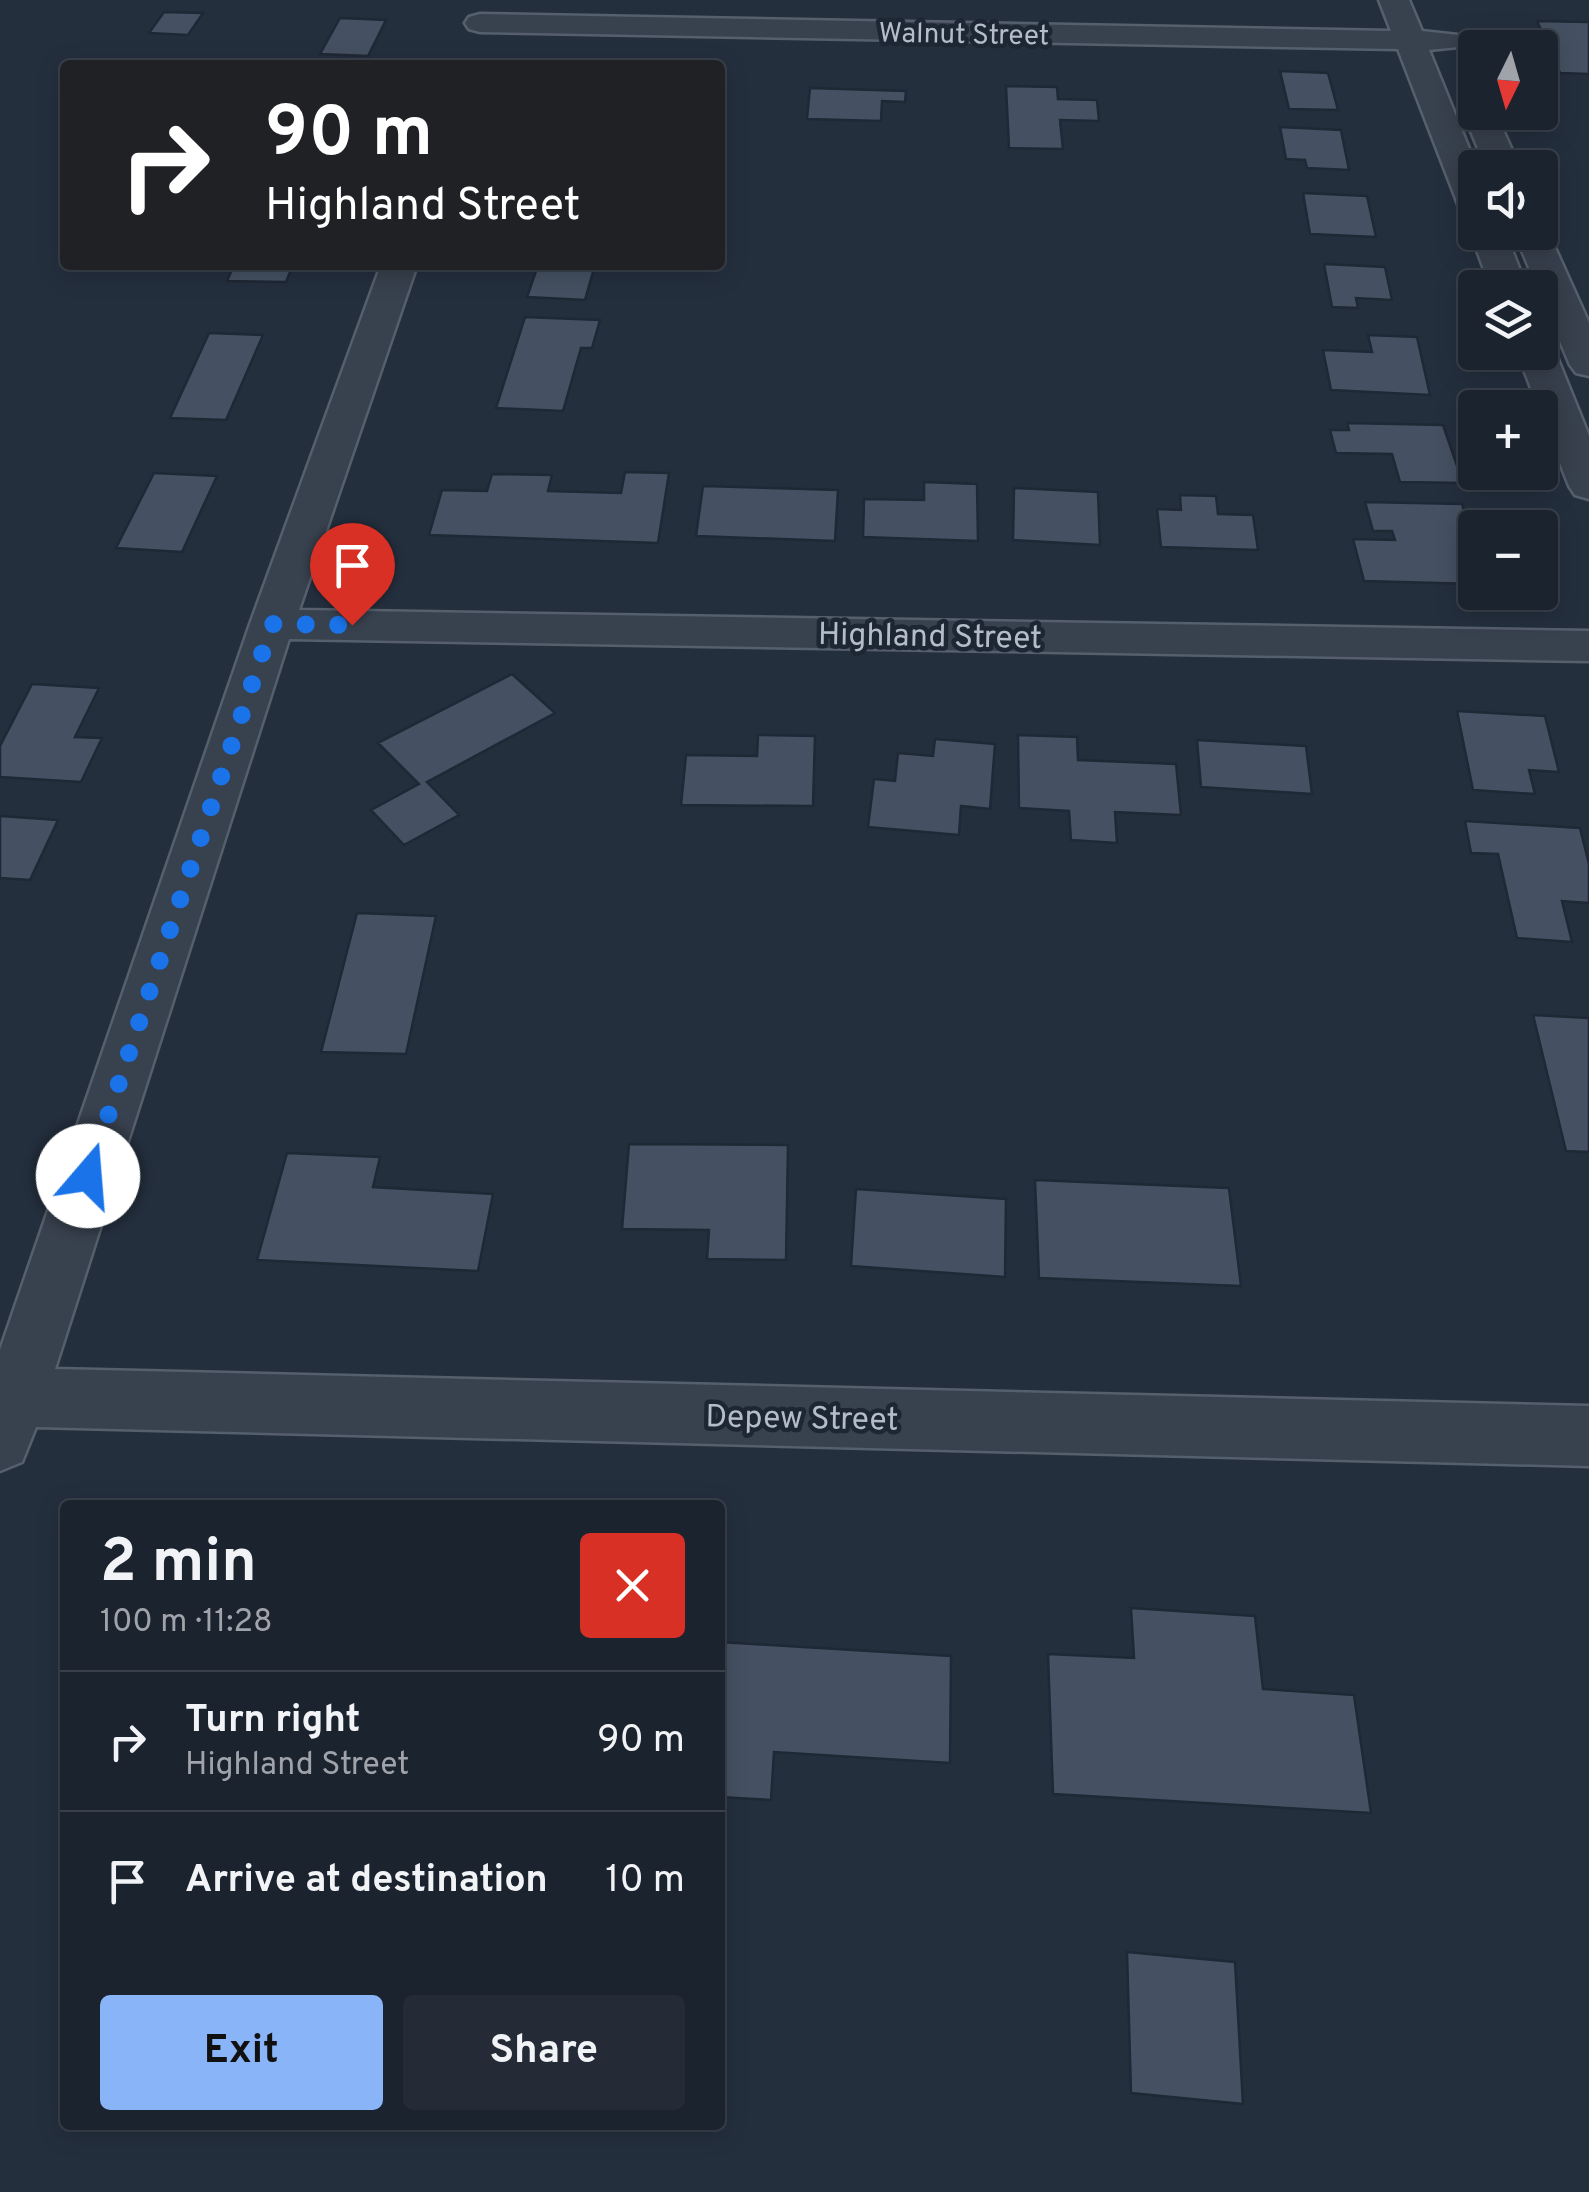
<!DOCTYPE html>
<html lang="en">
<head>
<meta charset="utf-8">
<style>
	:root { --surface:#1b232e; --page:#242b36; --text:#f1f3f6; --muted:#a0a4aa; --line:#39404a; --accent:#8ab4f8 }
	body { margin:0; font-family:Overpass,sans-serif; background:var(--page); color:var(--text); height:100vh; display:flex; flex-direction:column; font-size:38px; white-space:nowrap }
	* { box-sizing:border-box; margin:0 }
	p { font-size:32px; color:var(--muted) }
	.icon { flex:none; width:55px; height:55px; fill:none; stroke:currentColor; stroke-width:2; stroke-linecap:round; stroke-linejoin:round }
	.map { position:relative; flex:1; overflow:hidden }
	.side { position:absolute; left:60px; top:1500px; width:665px; height:630px; display:flex; flex-direction:column; background:var(--surface); border-radius:10px; box-shadow:0 5px 25px #0003,0 0 0 2px var(--line) }
	.side>* { flex:none }
	.guide { position:absolute; left:60px; top:60px; width:665px; height:210px; border-radius:10px; box-shadow:0 5px 25px #0003,0 0 0 2px var(--line); background:#202124; color:#fff; overflow:hidden }
	.needle { width:65px; rotate:185deg }
	.controls { position:absolute; left:1458px; top:30px; display:grid; gap:20px }
	.controls a { display:grid; place-items:center; width:100px; height:100px; border-radius:10px; background:var(--surface); box-shadow:0 5px 25px #0003,0 0 0 2px var(--line); font-size:50px }
	.pin { position:absolute; display:grid; place-items:center; width:85px; height:85px; color:#fff; margin:-102px -42px; border-radius:50% 50% 50% 0; rotate:-45deg; box-shadow:0 0 10px #0007 }
	.pin .icon { rotate:45deg }
	.me { position:absolute; width:110px; margin:-55px; rotate:18deg; stroke-linejoin:round; filter:drop-shadow(0 0 8px #0008) }
	.turn { display:flex; align-items:center; gap:35px; height:210px; padding:0 40px; font-size:45px }
	.turn .icon { width:130px; height:130px; stroke-width:2.5 }
	.turn b { display:block; font-size:70px; line-height:85px }
	.round { display:grid; place-items:center; flex:none; width:105px; height:105px; border-radius:10px; background:var(--page) }
	.head { display:flex; align-items:center; justify-content:space-between; height:170px; padding:0 40px }
	h1 { font-size:60px; font-weight:700; line-height:75px }
	.button { display:flex; gap:20px; margin-top:auto; padding:20px 40px }
	.button a { flex:1; height:115px; border-radius:10px; background:var(--accent); color:#111; font-size:40px; font-weight:700; line-height:115px; text-align:center }
	.button a+a { background:var(--page); color:var(--text) }
	ul { padding:0; list-style:none }
	li { display:flex; align-items:center; gap:30px; height:140px; padding:0 40px; border-top:2px solid var(--line) }
	li div { flex:1 }
	li b { display:block; font-size:38px }
	li em { font-style:normal }
	.map>svg:first-child { display:block }
	.building { fill:#455162; stroke:#1f2835; stroke-width:2.5 }
	.lines { fill:none; stroke-linecap:round; stroke-linejoin:round }
	.minor-casing { stroke:#565f6c; stroke-width:5 }
	.minor { fill:#38414e; fill-rule:evenodd }
	.route { stroke:#1a73e8; stroke-width:18; stroke-dasharray:0 32.4 }
	.labels { text-anchor:middle; stroke-width:9; stroke-linejoin:round; paint-order:stroke }
	.far-street-label { font-size:28px; fill:#b4bcc9; stroke:#1d2633 }
	.street-label { font-size:32px; fill:#b4bcc9; stroke:#1d2633 }
</style>
</head>
<body>
<div class="map">
<svg width="1589" height="2192" viewBox="0 0 1589 2192">
	<rect width="100%" height="100%" fill="#242f3e"/>
	<path class="building" d="M164,12l39,1 -15,22 -39,-2z
		M340,18l46,2 -18,36 -48,-2z
		M1537,21l52,1v52l-29,-1z
		M1280,71l48,2 10,37 -49,-1z
		M1006,86l51,1 1,12 39,1 2,21 -39,-1 3,29 -54,-1z
		M810,88l96,3 -1,11 -23,-1 -1,20 -74,-2z
		M1280,127l61,3 8,40 -42,-2 -2,-8 -19,-1z
		M1303,193l64,3 9,41 -66,-3z
		M1324,264l61,3 7,33 -36,-2 2,10 -26,-1z
		M234,265h59l-7,17 -59,-1z
		M538,265h57l-10,35 -58,-3z
		M525,317l75,3 -8,28h-11l-18,63 -67,-3z
		M209,333l54,2 -37,85 -56,-2z
		M1368,335l49,2 13,58 -99,-5 -8,-40 49,2z
		M1347,423l96,2 20,58 -63,-1 -8,-28 -56,-1 -6,-23h19z
		M625,472l44,1 -11,70 -229,-8 13,-45 45,1 5,-17 60,1 -4,16 73,2z
		M154,473l63,3 -35,76 -66,-4z
		M924,482l53,2 1,57 -115,-4 1,-38 60,1z
		M703,486l135,4 -3,51 -139,-5z
		M1014,488l84,4 2,53 -87,-5z
		M1180,495l36,1 2,18 35,1 5,35 -97,-3 -4,-38 24,1z
		M1365,502l97,2 13,41v39l-111,-3 -11,-42 42,1 -3,-9h-19z
		M512,674l43,39 -128,69 32,33 -55,30 -33,-35 48,-26 -41,-41z
		M32,684l67,4 -24,49 27,1 -21,44 -81,-5v-31z
		M1457,711l88,5 14,56 -30,-2 6,24 -62,-4z
		M758,735l57,1 -2,70 -132,-1 5,-50 71,1z
		M1018,735l59,2 1,23 98,4 5,51 -66,-3 2,31 -46,-3 -2,-29 -50,-3z
		M935,739l60,5 -5,65 -29,-3 -2,29 -91,-8 6,-48 21,2 3,-28 35,3z
		M1197,740l109,6 6,48 -111,-7z
		M0,816l58,4 -28,60 -30,-2z
		M1465,821l115,7 9,36v39l-27,-2 10,41 -55,-4 -19,-84 -27,-1z
		M357,913l79,3 -30,138 -85,-2z
		M1533,1015l56,3v134l-23,-1z
		M629,1144l159,1 -2,115 -79,-1 2,-29 -87,-1z
		M287,1153l93,4 -7,30 120,7 -15,77 -221,-11z
		M1035,1180l194,8 12,98 -202,-8z
		M856,1189l150,10 -1,78 -154,-11z
		M1131,1608l124,8 8,73 91,6 17,118 -318,-19 -5,-140 86,4z
		M720,1642l231,14 -1,107 -176,-11 -3,48 -51,-3z
		M1127,1952l108,10 8,142 -112,-11z"/>
	<g class="lines">
		<g class="minor-casing">
			<path id="minor" d="M1379,0h30l13,31 36,4 4,6 -4,6 -29,3 48,118 -2,46 -12,-3 -5,-7 -60,-155 -918,-17 -11,-3 -4,-6 4,-6 11,-3 911,17z
				M1475,103v9h20l25,56h-34l-23,-56z
				M1475,224v8h30l22,56h-36l-21,-56z
				M1540,224l8,8 41,91v53l-13,-3 -6,-8 -56,-133h26z
				M381,265h36l-118,345 1290,21v30l-1300,-22 -234,730 1534,37v60l-1553,-39 -14,35 -22,9v-121l250,-726z
				M1540,342l9,2 6,8 34,84v63l-14,-4 -6,-9 -52,-134h23z"/>
		</g>
		<use href="#minor" class="minor"/>
	</g>
	<g class="lines">
		<path class="route" d="M88,1176l184,-552 80,1"/>
	</g>
	<g class="labels">
		<g class="far-street-label">
			<text transform="translate(964 33) rotate(1)" y="10">Walnut Street</text>
		</g>
		<g class="street-label">
			<text transform="translate(930 635) rotate(1)" y="11">Highland Street</text>
			<text transform="translate(802 1417) rotate(1)" y="11">Depew Street</text>
		</g>
	</g>
</svg>
<div class="controls">
<a><svg class="needle" viewBox="-14 -14 28 28"><path d="M0-13l5 13h-10z" fill="#e53935"/><path d="M0 13l5-13h-10z" fill="#a0a4aa"/></svg></a>
<a><svg class="icon" aria-label="sound" viewBox="0 0 24 24"><path d="M4 9h4l5-4v14l-5-4H4zM17 9q2 3 0 6"/></svg></a>
<a><svg class="icon" aria-label="layers" viewBox="0 0 24 24"><path d="M12 4l9 5-9 5-9-5zM3 14l9 5 9-5"/></svg></a>
<a>+</a>
<a>−</a>
</div>
<div class="pin" style="left:352px;top:625px;background:#d93025"><svg class="icon" aria-label="arrive" viewBox="0 0 24 24"><path d="M6 21V4h12l-3 4 3 4H6"/></svg></div>
<svg class="me" style="left:88px;top:1176px" viewBox="-20 -20 40 40"><circle r="19" fill="#fff"/><path d="M0-13L10 11 0 6-10 11z" fill="#1a73e8"/></svg>
<div class="guide">
<div class="turn"><svg class="icon" aria-label="right" viewBox="0 0 24 24"><path d="M7 20v-9h11M14 6l5 5-5 5"/></svg><div><b>90 m</b>Highland Street</div></div>
</div>
<section class="side">
<div class="head"><div><h1>2 min</h1><p>100 m · 11:28</p></div><a class="round" style="background:#d93025;color:#fff"><svg class="icon" aria-label="close" viewBox="0 0 24 24"><path d="M6 6l12 12M18 6L6 18"/></svg></a></div>
<ul>
<li><svg class="icon" aria-label="right" viewBox="0 0 24 24"><path d="M7 20v-9h11M14 6l5 5-5 5"/></svg><div><b>Turn right</b><p>Highland Street</p></div><em>90 m</em></li>
<li><svg class="icon" aria-label="arrive" viewBox="0 0 24 24"><path d="M6 21V4h12l-3 4 3 4H6"/></svg><div><b>Arrive at destination</b></div><em>10 m</em></li>
</ul>
<div class="button"><a>Exit</a><a>Share</a></div>
</section>
</div>
</body>
</html>
